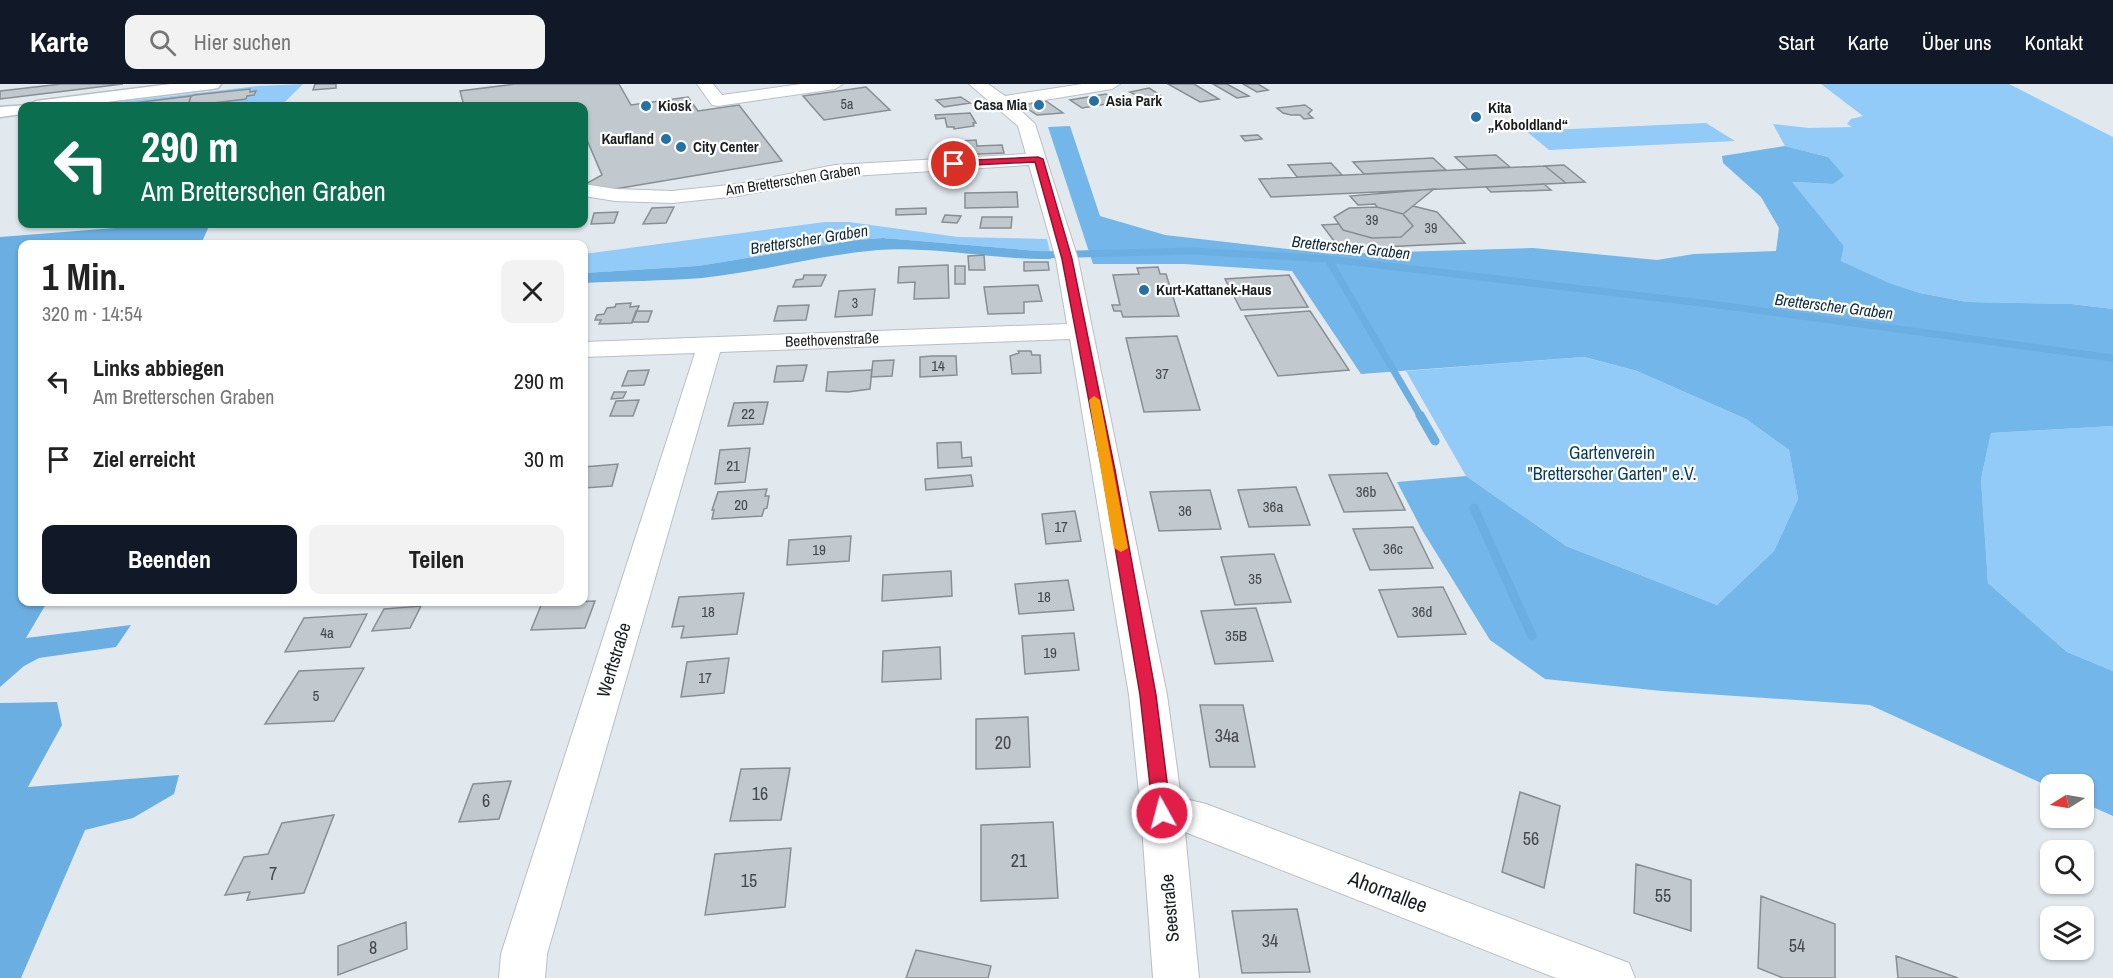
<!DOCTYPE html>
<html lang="de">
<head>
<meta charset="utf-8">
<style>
	:root { --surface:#fff; --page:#f2f2f2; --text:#222; --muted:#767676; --accent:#111827 }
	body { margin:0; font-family:"Archivo Narrow",sans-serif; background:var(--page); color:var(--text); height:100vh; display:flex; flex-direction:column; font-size:22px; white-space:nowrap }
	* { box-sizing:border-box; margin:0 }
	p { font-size:20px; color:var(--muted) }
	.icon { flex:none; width:33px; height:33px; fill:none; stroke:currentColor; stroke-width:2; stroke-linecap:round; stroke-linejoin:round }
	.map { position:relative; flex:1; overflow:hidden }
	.sheet { position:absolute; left:18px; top:156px; width:570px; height:366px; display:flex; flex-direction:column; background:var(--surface); border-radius:12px; box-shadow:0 2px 4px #0004 }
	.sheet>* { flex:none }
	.banner { position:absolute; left:18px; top:18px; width:570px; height:126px; border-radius:12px; box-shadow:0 2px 4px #0004; background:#0b6e4f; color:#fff; overflow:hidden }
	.needle { width:39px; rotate:259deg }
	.buttons { position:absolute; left:2040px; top:690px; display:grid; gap:12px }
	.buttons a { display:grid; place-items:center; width:54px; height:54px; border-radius:12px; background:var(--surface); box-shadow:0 2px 4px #0004; font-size:30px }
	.pin { position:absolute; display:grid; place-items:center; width:51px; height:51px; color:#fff; margin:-26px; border:3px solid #fff; border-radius:50%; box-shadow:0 2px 6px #0007 }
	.me { position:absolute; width:66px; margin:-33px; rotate:353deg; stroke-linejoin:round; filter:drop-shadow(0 0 4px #0008) }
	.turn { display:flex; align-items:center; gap:21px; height:126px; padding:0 24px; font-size:27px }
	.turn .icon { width:78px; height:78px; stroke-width:2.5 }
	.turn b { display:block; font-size:42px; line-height:51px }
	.round { display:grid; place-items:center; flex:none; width:63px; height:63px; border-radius:12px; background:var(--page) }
	.headline { display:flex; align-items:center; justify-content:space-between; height:102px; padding:0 24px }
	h1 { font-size:36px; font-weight:700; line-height:45px }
	.action { display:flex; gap:12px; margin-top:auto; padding:12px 24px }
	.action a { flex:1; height:69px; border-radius:12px; background:var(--accent); color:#fff; font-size:24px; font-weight:700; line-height:69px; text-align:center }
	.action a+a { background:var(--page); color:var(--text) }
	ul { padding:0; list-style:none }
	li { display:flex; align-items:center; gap:18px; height:78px; padding:0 24px }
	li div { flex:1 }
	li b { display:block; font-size:22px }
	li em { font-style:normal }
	header { display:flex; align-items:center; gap:36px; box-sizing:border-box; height:84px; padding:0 30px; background:var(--accent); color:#fff }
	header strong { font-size:28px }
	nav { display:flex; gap:33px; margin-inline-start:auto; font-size:21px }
	.search { width:420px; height:54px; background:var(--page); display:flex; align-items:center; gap:15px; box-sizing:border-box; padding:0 21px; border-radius:12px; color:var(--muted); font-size:22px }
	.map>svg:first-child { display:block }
	.green { fill:#92cbf8 }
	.forest { fill:#73b6e9 }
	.water { fill:#6baee1 }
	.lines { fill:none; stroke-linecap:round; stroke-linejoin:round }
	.stream-far1 { stroke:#6baee1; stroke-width:7 }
	.stream { stroke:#6baee1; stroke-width:9 }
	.building { fill:#c1c8ce; stroke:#888e94; stroke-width:1.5 }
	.street-casing { stroke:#b8bfc5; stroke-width:2 }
	.secondary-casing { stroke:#b8bfc5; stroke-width:3 }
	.street { fill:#fff; fill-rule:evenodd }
	.secondary { fill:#fff; fill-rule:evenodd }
	.route { fill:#e11d48; stroke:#92132f; stroke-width:1.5 }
	.slow { fill:#f59e0b }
	.poi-dot { fill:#2671a4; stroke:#fff; stroke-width:2 }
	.labels { text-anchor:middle; stroke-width:4.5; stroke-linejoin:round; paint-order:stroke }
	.far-number-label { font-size:14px; fill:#44484c }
	.far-poi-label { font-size:15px; font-weight:bold; fill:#1b1e20; stroke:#fff; text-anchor:start }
	.far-street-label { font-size:15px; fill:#1b1e20; stroke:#fff }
	.number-label { font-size:15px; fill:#44484c }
	.far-water-label { font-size:16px; font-style:italic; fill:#0f2c41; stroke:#fff }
	.park-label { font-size:18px; fill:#073d5e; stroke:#fff }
	.street-label { font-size:18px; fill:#1b1e20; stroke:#fff }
	.near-number-label { font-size:18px; fill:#44484c }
	.near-street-label { font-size:21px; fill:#1b1e20; stroke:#fff }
</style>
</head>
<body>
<header>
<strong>Karte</strong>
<div class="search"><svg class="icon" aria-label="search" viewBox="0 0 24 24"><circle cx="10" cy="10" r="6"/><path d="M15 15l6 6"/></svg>Hier suchen</div>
<nav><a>Start</a><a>Karte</a><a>Über uns</a><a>Kontakt</a></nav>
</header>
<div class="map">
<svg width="2113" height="894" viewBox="0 0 2113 894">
	<rect width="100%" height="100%" fill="#e1e9ef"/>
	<path class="green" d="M303,0l-22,22h-196l173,-20z
		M1821,0h188l104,53v172l-42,-5 -104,-2 -47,-9 -32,-10 -47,-22 3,-15 -53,-64 42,2 -5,-27 -43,-11 -12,-22 36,4 43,-1 -5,-3 4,-5 12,-3z
		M1706,39l29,18 -186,9 -23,-19z
		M825,138h24l109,15 89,2 3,13 -167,-14 -25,2 -160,26 -114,7v-19z
		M1583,273l54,14 109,48 43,31 9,49 -24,52 -57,54 -151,-59 -100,-70 -60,-105z
		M2113,342v245l-46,-19 -79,-69 -7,-104 10,-46z"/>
	<path class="forest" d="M1070,42l30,90 65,19 167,19 201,-6 124,12 37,-6 82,-3 3,-23 -18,-31 -38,-34 -1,-7 63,-10 43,11 16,19 -11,8 -41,-2 52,64 -3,15 48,22 31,10 47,9 104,2 42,5v117l-122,7 -10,46 7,104 79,69 46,19v145l-29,-13v-19h-34v3l-180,-82 -208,-14 -117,-12 -55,-39 -68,-110 -25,-48 69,-6 100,70 151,59 57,-54 24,-52 -9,-49 -43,-31 -109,-48 -53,-14 -223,17 -69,-103 -108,-7h-91l-45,-137z"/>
	<path class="water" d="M166,140h44l-9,20h-179v358h33l-9,2 -20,34 105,-13 -15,22 -77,11 -15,8 -24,21v-450z
		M883,154l167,14 1,7c-57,1 -115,-13 -173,-9 -59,5 -117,22 -176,28 -39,3 -79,3 -118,5v-10l114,-7 160,-26z
		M57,618l5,23 -34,62 151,-12 -5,19 -41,24 -48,12 -64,148h-21v-275z"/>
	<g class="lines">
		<path class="stream-far1" d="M1039,171l155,-4 134,8 390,46 395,53
			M1328,175l93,158"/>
		<path class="stream" d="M1420,331l15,26
			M1474,424l58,128"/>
	</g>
	<path class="building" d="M61,0h62l-123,15v-8z
		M315,0h21v4l-23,2z
		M515,0h104l12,21 57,-8 10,14 41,-6 43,56 -173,29 -25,-5 18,-10 -18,-42v-27h-120l-4,-15z
		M1168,0h26l25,15 -19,3z
		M1213,0h14l22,12 -12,2z
		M1243,0h15l10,6 -11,2z
		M866,3l24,23 -66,10 -21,-24z
		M1149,4l11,7 -19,3 -11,-6z
		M250,5v3l6,-1 -2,4 -7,1 -1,3 -58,7 3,-10 3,-1z
		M1106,10l12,8 -36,6 -12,-8z
		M191,12l-3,9 -78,1z
		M961,13l9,6 -26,4 -8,-7z
		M1046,17l17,12 -26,2 -15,-10z
		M1305,21l7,5 -4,4 5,4 -9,1 -4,-4h-9l-8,-2 -6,-5z
		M970,29l6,10h-3l1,3 -20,3v-2h-7l-2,-9 -9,1 -1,-4z
		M1258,51l4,4 -17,2 -4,-5z
		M976,56l1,6 25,-1 2,8 -49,2v-3l-8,1 -1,-11z
		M1496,71l14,12 -42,2 -13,-12z
		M1433,74l13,12 -82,4 -11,-12z
		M1331,79l11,12 -45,2 -9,-12z
		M1564,81l21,17 -19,1 -21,-17z
		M1545,82l21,17 -295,14 -12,-18z
		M1544,100l7,6 -60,2 -5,-5z
		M1434,105l-31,25 -26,-7 -2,-3 -17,1 -8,-9z
		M1017,108l1,15 -53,1v-15z
		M1413,122l24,6 28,31 -125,6 -18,-24 17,-1 4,6 29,8 29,-1 12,-11 -10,-12z
		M674,123l-8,16 -23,1 9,-16z
		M1377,123l26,7 10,12 -12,11 -29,1 -29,-8 -9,-13 15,-9z
		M926,124v6l-30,1v-6z
		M618,128l-4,11 -23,1 3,-11z
		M945,131l16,1 -4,7 -15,-1z
		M982,133h30l-1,11h-31z
		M984,171l1,15h-16l-1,-14z
		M1024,178h24l1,8 -25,1z
		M948,181l1,33 -35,1 1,-17 -17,1 1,-16z
		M955,182h10v18h-10z
		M1158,183l2,7h6l13,42 -56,1 -2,-6h-7l-2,-6h8l-7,-30 26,-1 -2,-6z
		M804,191h22l-5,11 -28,1 3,-7 7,-1z
		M1289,191l19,32 -67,3 -16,-31z
		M1038,201l4,16 -18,1v11l-36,1 -4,-27z
		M875,205l-3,26 -37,2 4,-26z
		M631,219l-1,4 9,-1 -7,17 -33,1 2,-4h-6l2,-5 7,-1 3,-6 8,-1 1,-3z
		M809,221l-3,15 -32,1 4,-15z
		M636,227h16l-4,11h-16z
		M1310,227l39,59 -71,6 -33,-60z
		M1177,252l23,74 -56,2 -18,-74z
		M1018,267h13l1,4h8l1,18 -29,1 -2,-18 9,-3z
		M932,272h24l1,19 -37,2v-20z
		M894,276l-2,16 -21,1 2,-16z
		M807,281l-4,16 -29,1 3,-16z
		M649,286l-5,15 -22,1 6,-15z
		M872,286l-2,19 -22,3 -22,-1 2,-19z
		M614,308h12l-3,6 -12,1z
		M639,316l-6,16h-23l6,-15z
		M768,318l-5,22 -35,2 6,-23z
		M961,358l1,16 9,-1 1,9 -34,2 -1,-25z
		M750,364l-5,34 -30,2 5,-34z
		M618,380l-6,22 -28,2v-21z
		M1387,389l18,37 -61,2 -15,-37z
		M971,391l2,11 -47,4 -1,-11z
		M1296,403l14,38 -61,2 -11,-37z
		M767,405l-2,7h4l-2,12 -3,1 -2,7 -50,3 2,-9h-2l6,-18z
		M1210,406l11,39 -62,2 -9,-39z
		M1075,427l6,30 -35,3 -4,-30z
		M1413,443l20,41 -63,2 -17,-41z
		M851,452l-2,25 -62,4 2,-25z
		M1274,470l17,48 -56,3 -14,-48z
		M951,487l1,25 -70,5 1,-26z
		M1068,496l6,30 -55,4 -4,-30z
		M1443,503l23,47 -68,3 -19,-47z
		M744,509l-7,41 -56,4 3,-12 -12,1 7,-30z
		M595,517l-10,27 -54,2 11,-27z
		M421,522l-11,22 -38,3 12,-22z
		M1256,524l17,53 -58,3 -14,-53z
		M367,530l-17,33 -65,5 19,-34z
		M1074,549l5,37 -54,4 -3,-38z
		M940,563l1,32 -59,3 1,-31z
		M729,574l-5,35 -43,4 6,-35z
		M364,584l-30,53 -69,3 34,-53z
		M1200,621h43l12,62h-45z
		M1028,633l2,50 -54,2v-50z
		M790,684l-9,52 -51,1 11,-52z
		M511,697l-12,38 -40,3 14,-38z
		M1520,708l40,14 -16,82 -42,-16z
		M334,731l-30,78 -57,7 3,-8 -25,3 19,-38 24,-3 14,-31z
		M1053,738l5,76 -77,3v-76z
		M791,764l-6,59 -80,8 10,-61z
		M1636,780l55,16v51l-57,-18z
		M1761,812l74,28v54h-52l-25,-10z
		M1297,825l13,63 -68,1 -10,-62z
		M406,838l1,27 -69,26v-29z
		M916,866l75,16 -3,12h-82z
		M1896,872l62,22h-60z"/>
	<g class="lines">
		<g class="street-casing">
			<path id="street" d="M697,0h16l9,11 79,-11h42l-8,5 -117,17 -6,-1z
				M969,0h19l17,12 77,-12h38l-8,5 -97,16 20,19 43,135 89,436 14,103 25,6 423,159 6,15h-79l-371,-146 14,146h-46l-12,-165 -12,-118 -59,-356 -350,13 -173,602 -2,24h-46l2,-24 194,-601 -111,4v-15l483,-18 -11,-65 -27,-94 -194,12 -97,19 -66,7 -57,-2 -31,-5v-12l31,5 57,2 66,-7 97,-19 191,-11 -8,-28z"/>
		</g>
		<g class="secondary-casing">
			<path id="secondary" d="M171,0h50l-3,4 -6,1 -138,17h-52v8l-22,3v-10l28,-2 8,-4z"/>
		</g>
		<use href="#street" class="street"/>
		<use href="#secondary" class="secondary"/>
	</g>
	<path class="route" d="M1038,73l5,2 29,100 43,211 41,225 15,118 -3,5 -6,2 -6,-2 -3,-5 -13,-118 -38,-225 -40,-211 -27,-97 -81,4 -4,-2 4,-3z"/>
	<path class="slow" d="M1094,312l6,4 28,148 -7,4 -7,-4 -25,-148z"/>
	<g class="poi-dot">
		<circle cx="1094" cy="17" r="6"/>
		<circle cx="1039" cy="21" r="6"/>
		<circle cx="646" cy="22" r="6"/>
		<circle cx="1476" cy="33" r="6"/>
		<circle cx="666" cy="55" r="6"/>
		<circle cx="681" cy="63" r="6"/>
		<circle cx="1144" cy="206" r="6"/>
	</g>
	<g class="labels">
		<g class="far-number-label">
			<text x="847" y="25">5a</text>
			<text x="1372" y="141">39</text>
			<text x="1431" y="149">39</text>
			<text x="855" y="224">3</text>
		</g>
		<g class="far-poi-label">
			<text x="1106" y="22">Asia Park</text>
			<text x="1027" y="26" text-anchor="end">Casa Mia</text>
			<text x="658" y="27">Kiosk</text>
			<text x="1488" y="29">Kita<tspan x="1488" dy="17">„Koboldland“</tspan></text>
			<text x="654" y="60" text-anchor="end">Kaufland</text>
			<text x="693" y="68">City Center</text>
			<text x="1156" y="211">Kurt-Kattanek-Haus</text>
		</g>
		<g class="far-street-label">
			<text transform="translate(793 96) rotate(-9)" y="5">Am Bretterschen Graben</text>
			<text transform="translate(832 256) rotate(-2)" y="5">Beethovenstraße</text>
		</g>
		<g class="number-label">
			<text x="938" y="287">14</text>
			<text x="1162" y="295">37</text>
			<text x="748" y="335">22</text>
			<text x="733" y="387">21</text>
			<text x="1366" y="413">36b</text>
			<text x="741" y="426">20</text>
			<text x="1273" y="428">36a</text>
			<text x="1185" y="432">36</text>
			<text x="1061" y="448">17</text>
			<text x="1393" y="470">36c</text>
			<text x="819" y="471">19</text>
			<text x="1255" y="500">35</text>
			<text x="1044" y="518">18</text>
			<text x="708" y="533">18</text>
			<text x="1422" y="533">36d</text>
			<text x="327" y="554">4a</text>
			<text x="1236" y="557">35B</text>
			<text x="1050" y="574">19</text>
			<text x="705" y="599">17</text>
			<text x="316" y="617">5</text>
		</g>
		<g class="far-water-label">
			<text transform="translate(809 155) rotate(-9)" y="6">Bretterscher Graben</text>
			<text transform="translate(1351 163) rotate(6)" y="6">Bretterscher Graben</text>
			<text transform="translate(1834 222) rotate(7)" y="6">Bretterscher Graben</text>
		</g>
		<g class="park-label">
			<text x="1612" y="375">Gartenverein<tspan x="1612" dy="21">"Bretterscher Garten" e.V.</tspan></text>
		</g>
		<g class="street-label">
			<text transform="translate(614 576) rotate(-73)" y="6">Werftstraße</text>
			<text transform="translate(1170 824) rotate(-95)" y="6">Seestraße</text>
		</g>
		<g class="near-number-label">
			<text x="1227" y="658">34a</text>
			<text x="1003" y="665">20</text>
			<text x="760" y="716">16</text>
			<text x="486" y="723">6</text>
			<text x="1531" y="761">56</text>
			<text x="1019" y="783">21</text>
			<text x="273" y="796">7</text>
			<text x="749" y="803">15</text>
			<text x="1663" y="818">55</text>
			<text x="1270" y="863">34</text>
			<text x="1797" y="868">54</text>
			<text x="373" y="870">8</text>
		</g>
		<g class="near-street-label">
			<text transform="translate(1388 808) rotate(21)" y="7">Ahornallee</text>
		</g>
	</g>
</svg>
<div class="buttons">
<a><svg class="needle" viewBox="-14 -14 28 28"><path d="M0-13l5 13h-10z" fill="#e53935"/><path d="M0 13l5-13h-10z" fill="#767676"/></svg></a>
<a><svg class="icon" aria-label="search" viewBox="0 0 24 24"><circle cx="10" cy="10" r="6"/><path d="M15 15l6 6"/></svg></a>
<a><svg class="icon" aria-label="layers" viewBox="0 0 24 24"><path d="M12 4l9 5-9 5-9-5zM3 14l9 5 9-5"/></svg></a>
</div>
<div class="pin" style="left:954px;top:80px;background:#d93025"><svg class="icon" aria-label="arrive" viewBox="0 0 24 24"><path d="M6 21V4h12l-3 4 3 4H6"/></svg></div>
<svg class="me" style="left:1162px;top:729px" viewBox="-20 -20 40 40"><circle r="17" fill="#e11d48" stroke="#fff" stroke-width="3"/><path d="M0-11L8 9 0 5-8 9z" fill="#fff"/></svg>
<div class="banner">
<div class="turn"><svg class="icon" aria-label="left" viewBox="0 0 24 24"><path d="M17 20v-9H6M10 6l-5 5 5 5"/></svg><div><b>290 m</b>Am Bretterschen Graben</div></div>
</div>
<section class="sheet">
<div class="headline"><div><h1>1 Min.</h1><p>320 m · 14:54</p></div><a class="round"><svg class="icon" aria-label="close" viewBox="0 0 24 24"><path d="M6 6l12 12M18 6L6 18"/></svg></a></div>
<ul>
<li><svg class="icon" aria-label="left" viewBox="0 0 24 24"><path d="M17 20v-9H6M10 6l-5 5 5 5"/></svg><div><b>Links abbiegen</b><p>Am Bretterschen Graben</p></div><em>290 m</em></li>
<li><svg class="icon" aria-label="arrive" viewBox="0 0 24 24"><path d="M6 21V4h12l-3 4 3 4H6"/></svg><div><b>Ziel erreicht</b></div><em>30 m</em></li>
</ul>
<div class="action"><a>Beenden</a><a>Teilen</a></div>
</section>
</div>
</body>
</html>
